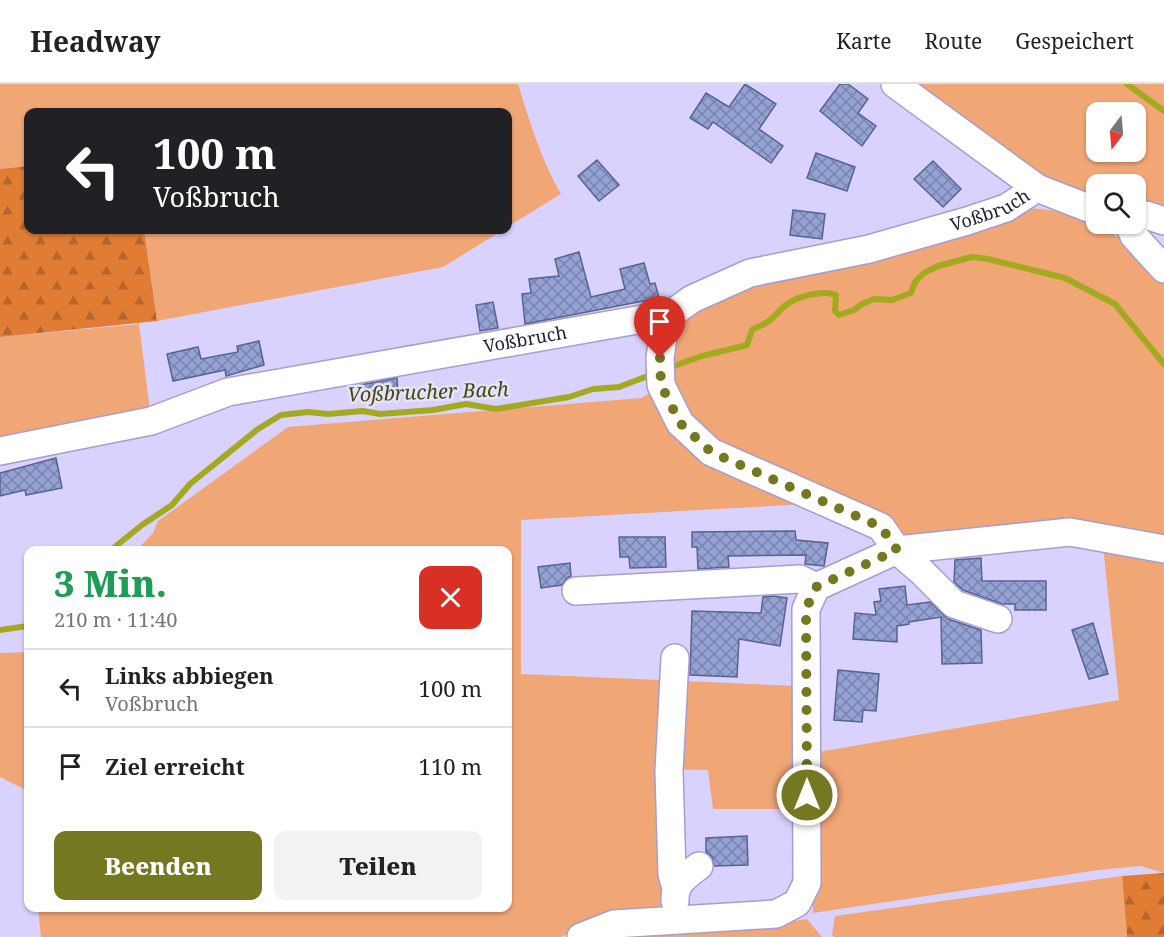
<!DOCTYPE html>
<html lang="de">
<head>
<meta charset="utf-8">
<style>
	:root { --surface:#fff; --page:#f2f2f2; --text:#222; --muted:#767676; --line:#e0e0e0; --accent:#737821 }
	body { margin:0; font-family:"Noto Serif",serif; background:var(--page); color:var(--text); height:100vh; display:flex; flex-direction:column; font-size:22px; white-space:nowrap }
	* { box-sizing:border-box; margin:0 }
	p { font-size:20px; color:var(--muted) }
	.icon { flex:none; width:33px; height:33px; fill:none; stroke:currentColor; stroke-width:2; stroke-linecap:round; stroke-linejoin:round }
	.map { position:relative; flex:1; overflow:hidden }
	.side { position:absolute; left:24px; top:462px; width:488px; height:366px; display:flex; flex-direction:column; background:var(--surface); border-radius:12px; box-shadow:0 2px 4px #0004 }
	.side>* { flex:none }
	.top-card { position:absolute; left:24px; top:24px; width:488px; height:126px; border-radius:12px; box-shadow:0 2px 4px #0004; background:#202124; color:#fff; overflow:hidden }
	.needle { width:39px; rotate:196deg }
	.tools { position:absolute; left:1086px; top:18px; display:grid; gap:12px }
	.tools a { display:grid; place-items:center; width:60px; height:60px; border-radius:12px; background:var(--surface); box-shadow:0 2px 4px #0004; font-size:30px }
	.pin { position:absolute; display:grid; place-items:center; width:51px; height:51px; color:#fff; margin:-62px -26px; border-radius:50% 50% 50% 0; rotate:-45deg; box-shadow:0 0 6px #0007 }
	.pin .icon { rotate:45deg }
	.me { position:absolute; width:66px; margin:-33px; rotate:0deg; stroke-linejoin:round; filter:drop-shadow(0 0 4px #0008) }
	.turn { display:flex; align-items:center; gap:21px; height:126px; padding:0 30px; font-size:27px }
	.turn .icon { width:78px; height:78px; stroke-width:2.5 }
	.turn b { display:block; font-size:42px; line-height:51px }
	.round { display:grid; place-items:center; flex:none; width:63px; height:63px; border-radius:12px; background:var(--page) }
	.headline { display:flex; align-items:center; justify-content:space-between; height:102px; padding:0 30px }
	h1 { font-size:36px; font-weight:800; line-height:45px; color:#1e9e55 }
	.button { display:flex; gap:12px; margin-top:auto; padding:12px 30px }
	.button a { flex:1; height:69px; border-radius:12px; background:var(--accent); color:#fff; font-size:24px; font-weight:800; line-height:69px; text-align:center }
	.button a+a { background:var(--page); color:var(--text) }
	ul { padding:0; list-style:none }
	li { display:flex; align-items:center; gap:18px; height:78px; padding:0 30px; border-top:2px solid var(--line) }
	li div { flex:1 }
	li b { display:block; font-size:22px }
	li em { font-style:normal }
	header { display:flex; align-items:center; gap:36px; box-sizing:border-box; height:84px; padding:0 30px; background:var(--surface); border-bottom:2px solid var(--line) }
	header strong { font-size:28px }
	nav { display:flex; gap:33px; margin-inline-start:auto; font-size:21px }
	.map>svg:first-child { display:block }
	.grass { fill:#f1a676; fill-rule:evenodd }
	.forest { fill:url(#forest-firs) }
	.lines { fill:none; stroke-linecap:round; stroke-linejoin:round }
	.stream { stroke:#a4aa1f; stroke-width:6 }
	.building { fill:url(#building-cross-hatch); stroke:#576391; stroke-width:1.5 }
	.minor-casing { stroke:#a69dd0; stroke-width:30 }
	.minor { stroke:#fff; stroke-width:27 }
	.route { stroke:#737821; stroke-width:10; stroke-dasharray:0 18 }
	.labels { text-anchor:middle; stroke-width:5; stroke-linejoin:round; paint-order:stroke }
	.street-label { font-size:18px; fill:#252135; stroke:#e6e3f9 }
	.water-label { font-size:20px; font-style:italic; fill:#454815; stroke:#e6e3f9 }
</style>
</head>
<body>
<header>
<strong>Headway</strong>
<nav><a>Karte</a><a>Route</a><a>Gespeichert</a></nav>
</header>
<div class="map">
<svg width="1164" height="853" viewBox="0 0 1164 853">
	<defs>
		<pattern id="forest-firs" width="22" height="20" patternUnits="userSpaceOnUse" patternTransform="scale(1.5)"><rect width="22" height="20" fill="#e17c34"/><path d="M5 1l3.5 6h-7zM16 11l3.5 6h-7z" fill="#b6652d"/></pattern>
		<pattern id="building-cross-hatch" width="8" height="8" patternUnits="userSpaceOnUse" patternTransform="scale(1.5)"><rect width="8" height="8" fill="#93a1d3"/><path d="M0 0l8 8M0 8l8-8" fill="none" stroke="#7883ac"/></pattern>
	</defs>
	<rect width="100%" height="100%" fill="#d9d2fe"/>
	<path class="grass" d="M0,0h518c12,38 23,76 43,110l-54,33v-115h-479v54l-28,3z
		M905,0h259v128l-28,-6v-22h-40v16l-33,-8zM1096,28h40v40h-40z
		M1026,124c19,1 38,3 56,9 32,11 59,40 82,64v266l-264,-8 -82,-42 -134,-74 -17,-50 13,-51 15,-17 57,-23z
		M144,146h359l-60,37 -286,54z
		M139,240l12,94 -151,30v-111z
		M656,306l10,26 141,88 -286,16v154l277,12v123h-85l-5,-39 -42,-1 -6,145 -48,6 -52,17h-519l-3,-29h469v-358h-370l16,-17 5,-12 130,-94 353,-29z
		M1103,462l61,14v313l-24,-7 -41,4 -286,43v-160l306,-53z
		M28,568v142v-3l-28,-14v-124z
		M1122,792l5,61h-293l-2,-2 3,-19z
		M807,835l15,18h-214l160,-12z"/>
	<path class="forest" d="M28,82v64h116l13,91 -157,16v-168z
		M1164,789v64h-37l-5,-61z"/>
	<g class="lines">
		<path class="stream" d="M1127,0l37,27
			M668,284l34,-12 45,-11 5,-15c4,-3 7,-3 12,-6 9,-4 14,-13 22,-19 11,-9 37,-15 50,-10l-1,16 4,4 15,-5 8,-6 12,-5 18,1 19,-7 4,-11 9,-9 14,-7 34,-9 16,2 77,19 50,26 49,60
			M111,466l31,-25 30,-20 18,-21 68,-55 23,-14 27,-3 20,2 35,-3 17,3 53,-4 33,-6 30,5 73,-12 24,-8 26,-2 34,-13
			M0,546l28,-4"/>
	</g>
	<path class="building" d="M745,0l31,20 -17,25 24,17 -12,17 -58,-41 -5,7 -18,-11 16,-25 23,14z
		M840,0h8l20,15 -10,14 18,13 -14,20 -42,-35z
		M816,69l39,14 -8,24 -40,-13z
		M597,76l22,25 -20,16 -21,-25z
		M933,77l28,28 -18,18 -29,-28z
		M793,126l32,4 -3,25 -32,-4z
		M579,168l12,45 34,-8 -5,-20 24,-6 6,21 5,-1 4,15 -134,26 -3,-30 9,-1 -2,-14 30,-3 -4,-17z
		M493,218l5,26 -18,3 -4,-26z
		M259,257l5,24 -38,11 -1,-6 -52,11 -6,-27 31,-7 3,12 37,-7 -1,-6z
		M397,294l1,17 -37,2 -1,-12z
		M56,374l6,30 -36,7 -1,-5 -25,6v-23z
		M795,447l1,9 32,3 -4,23 -19,-2 1,-9 -78,1 1,11 -31,2 -1,-22h-5v-15z
		M619,453h46l1,30 -36,1 -1,-11h-9z
		M981,474l1,23h64v29h-31v-6h-13l-39,-14 -9,-8 1,-22z
		M570,479l1,13 -4,2 -5,7 -21,3 -3,-21z
		M905,502l2,19 23,-3 18,17 33,11 1,33 -40,1 -1,-47 -32,5v2l-12,2v16l-44,-3 2,-26 21,2 -2,-13 7,-1 -2,-12z
		M773,512l14,2 -7,48 -41,-7 -2,38 -47,-2 2,-64 69,2 2,-16z
		M1093,539l15,51 -19,5 -17,-49z
		M838,586l41,4 -3,37 -13,-1 -1,12 -28,-2z
		M747,752l1,29 -34,1 -2,-9 -6,-5v-14z"/>
	<g class="lines">
		<g class="minor-casing">
			<g id="minor">
				<path d="M895,0l142,104 59,23"/>
				<path d="M1136,134l10,-3 18,6"/>
				<path d="M1129,140l5,12 30,33"/>
				<path d="M671,230l-8,23 -3,21 1,27 19,38 31,29 170,75 16,23 25,22 32,32 44,15"/>
				<path id="s1" d="M0,367l151,-30 77,-29 443,-78 21,-15 58,-26 119,-24 98,-28 39,-13 31,-20"/>
				<path d="M576,507l224,-12 16,8"/>
				<path d="M675,574l-6,113 3,103 4,14"/>
				<path d="M675,817c-1,-18 11,-25 24,-35"/>
				<path d="M581,853l33,-13 162,-10 21,-11 10,-20 -1,-274 10,-22 81,-37 173,-18 94,17"/>
			</g>
		</g>
		<use href="#minor" class="minor"/>
	</g>
	<g class="lines">
		<path class="route" d="M660,274l1,27 19,38 31,29 170,75 16,23 -81,37 -10,22 1,186"/>
	</g>
	<g class="labels">
		<g class="street-label">
			<text dy="6" stroke="none"><textPath href="#s1" startOffset="1024">Voßbruch</textPath></text>
			<text dy="6" stroke="none"><textPath href="#s1" startOffset="538">Voßbruch</textPath></text>
		</g>
		<g class="water-label">
			<text transform="translate(428 308) rotate(-2)" y="7">Voßbrucher Bach</text>
		</g>
	</g>
</svg>
<div class="tools">
<a><svg class="needle" viewBox="-14 -14 28 28"><path d="M0-13l5 13h-10z" fill="#e53935"/><path d="M0 13l5-13h-10z" fill="#767676"/></svg></a>
<a><svg class="icon" aria-label="search" viewBox="0 0 24 24"><circle cx="10" cy="10" r="6"/><path d="M15 15l6 6"/></svg></a>
</div>
<div class="pin" style="left:660px;top:274px;background:#d93025"><svg class="icon" aria-label="arrive" viewBox="0 0 24 24"><path d="M6 21V4h12l-3 4 3 4H6"/></svg></div>
<svg class="me" style="left:807px;top:711px" viewBox="-20 -20 40 40"><circle r="17" fill="#737821" stroke="#fff" stroke-width="3"/><path d="M0-11L8 9 0 5-8 9z" fill="#fff"/></svg>
<div class="top-card">
<div class="turn"><svg class="icon" aria-label="left" viewBox="0 0 24 24"><path d="M17 20v-9H6M10 6l-5 5 5 5"/></svg><div><b>100 m</b>Voßbruch</div></div>
</div>
<section class="side">
<div class="headline"><div><h1>3 Min.</h1><p>210 m · 11:40</p></div><a class="round" style="background:#d93025;color:#fff"><svg class="icon" aria-label="close" viewBox="0 0 24 24"><path d="M6 6l12 12M18 6L6 18"/></svg></a></div>
<ul>
<li><svg class="icon" aria-label="left" viewBox="0 0 24 24"><path d="M17 20v-9H6M10 6l-5 5 5 5"/></svg><div><b>Links abbiegen</b><p>Voßbruch</p></div><em>100 m</em></li>
<li><svg class="icon" aria-label="arrive" viewBox="0 0 24 24"><path d="M6 21V4h12l-3 4 3 4H6"/></svg><div><b>Ziel erreicht</b></div><em>110 m</em></li>
</ul>
<div class="button"><a>Beenden</a><a>Teilen</a></div>
</section>
</div>
</body>
</html>
